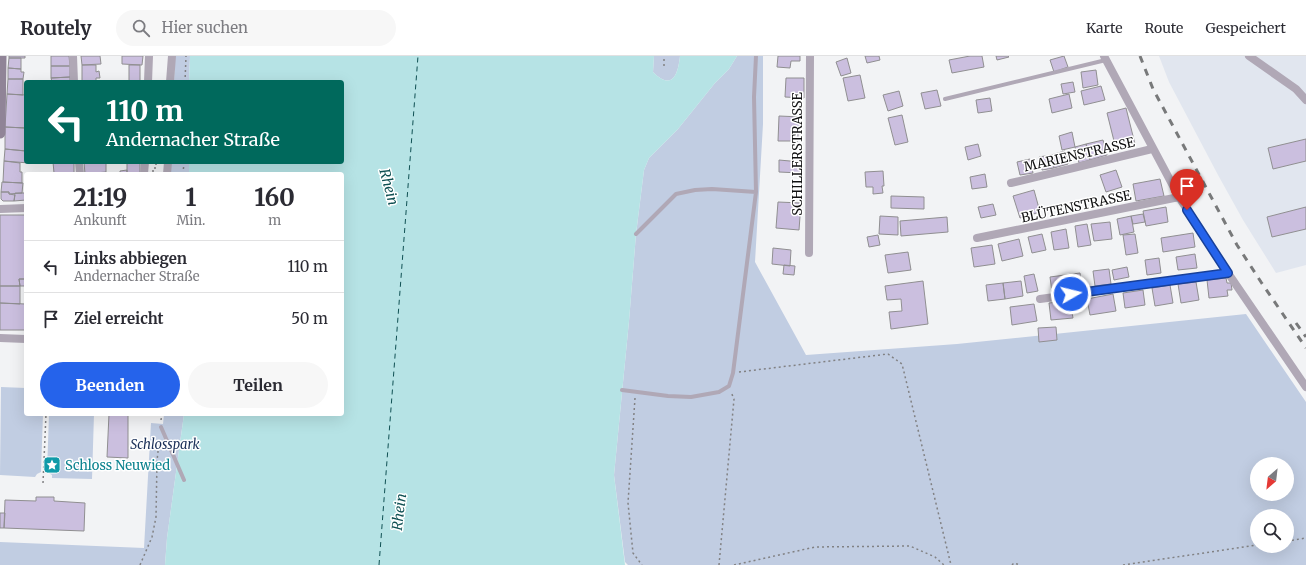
<!DOCTYPE html>
<html lang="de">
<head>
<meta charset="utf-8">
<style>
	:root { --surface:#fff; --page:#f7f7f7; --text:#2b2b33; --muted:#7c7c81; --line:#e1e1e2; --accent:#2563eb }
	body { margin:0; font-family:Merriweather,serif; background:var(--page); color:var(--text); height:100vh; display:flex; flex-direction:column; font-size:15px; white-space:nowrap }
	* { box-sizing:border-box; margin:0 }
	p { font-size:13px; color:var(--muted) }
	.icon { flex:none; width:22px; height:22px; fill:none; stroke:currentColor; stroke-width:2; stroke-linecap:round; stroke-linejoin:round }
	.map { position:relative; flex:1; overflow:hidden }
	.panel { position:absolute; left:24px; top:116px; width:320px; height:244px; display:flex; flex-direction:column; background:var(--surface); border-radius:4px; box-shadow:0 4px 16px #0002 }
	.panel>* { flex:none }
	.banner { position:absolute; left:24px; top:24px; width:320px; height:84px; border-radius:4px; box-shadow:0 4px 16px #0002; background:#00695c; color:#fff; overflow:hidden }
	.needle { width:26px; rotate:208deg }
	.controls { position:absolute; left:1250px; top:401px; display:grid; gap:8px }
	.controls a { display:grid; place-items:center; width:44px; height:44px; border-radius:50%; background:var(--surface); box-shadow:0 4px 16px #0002; font-size:20px }
	.pin { position:absolute; display:grid; place-items:center; width:34px; height:34px; color:#fff; margin:-41px -17px; border-radius:50% 50% 50% 0; rotate:-45deg; box-shadow:0 0 4px #0007 }
	.pin .icon { rotate:45deg }
	.me { position:absolute; width:44px; margin:-22px; rotate:82deg; stroke-linejoin:round; filter:drop-shadow(0 0 3px #0008) }
	.turn { display:flex; align-items:center; gap:14px; height:84px; padding:0 16px; font-size:18px }
	.turn .icon { width:52px; height:52px; stroke-width:2.5 }
	.turn b { display:block; font-size:28px; line-height:34px }
	.eta { display:flex; justify-content:space-evenly; align-items:center; height:68px; text-align:center }
	.eta b { font-size:24px; font-weight:700; line-height:28px }
	.primary-button { display:flex; gap:8px; margin-top:auto; padding:8px 16px }
	.primary-button a { flex:1; height:46px; border-radius:24px; background:var(--accent); color:#fff; font-size:16px; font-weight:700; line-height:46px; text-align:center }
	.primary-button a+a { background:var(--page); color:var(--text) }
	ul { padding:0; list-style:none }
	li { display:flex; align-items:center; gap:12px; height:52px; padding:0 16px; border-top:1px solid var(--line) }
	li div { flex:1 }
	li b { display:block; font-size:15px }
	li em { font-style:normal }
	header { display:flex; align-items:center; gap:24px; box-sizing:border-box; height:56px; padding:0 20px; background:var(--surface); border-bottom:1px solid var(--line) }
	header strong { font-size:19px }
	nav { display:flex; gap:22px; margin-inline-start:auto; font-size:14px }
	.search { width:280px; height:36px; background:var(--page); display:flex; align-items:center; gap:10px; box-sizing:border-box; padding:0 14px; border-radius:22px; color:var(--muted); font-size:15px }
	.map>svg:first-child { display:block }
	.built { fill:#e1e6ef }
	.green { fill:#c1cde2; fill-rule:evenodd }
	.water { fill:#b6e3e5 }
	.lines { fill:none; stroke-linecap:round; stroke-linejoin:round }
	.ferry { stroke:#0f5053; stroke-width:1; stroke-dasharray:5 4; stroke-linecap:butt }
	.building { fill:#cbbfdf; stroke:#908f91 }
	.path { stroke:#818183; stroke-width:1.5; stroke-dasharray:2 3; stroke-linecap:butt }
	.lane { stroke:#b0a8b6; stroke-width:4 }
	.street { stroke:#b0a8b6; stroke-width:8 }
	.secondary { stroke:#908497; stroke-width:11 }
	.rail { stroke:#78797a; stroke-width:3; stroke-dasharray:7 7; stroke-linecap:butt }
	.route-casing { stroke:#184099; stroke-width:10 }
	.route { stroke:#2563eb; stroke-width:7 }
	.labels { text-anchor:middle; stroke-width:3; stroke-linejoin:round; paint-order:stroke }
	.street-label { font-size:13px; fill:#101011; stroke:#fff }
	.park-label { font-size:13px; font-style:italic; fill:#1b3058; stroke:#fff }
	.culture-label { font-size:13px; fill:#0d838f; stroke:#fff; text-anchor:start }
	.water-label { font-size:14px; font-style:italic; fill:#0f5053; stroke:#fff }
</style>
</head>
<body>
<header>
<strong>Routely</strong>
<div class="search"><svg class="icon" aria-label="search" viewBox="0 0 24 24"><circle cx="10" cy="10" r="6"/><path d="M15 15l6 6"/></svg>Hier suchen</div>
<nav><a>Karte</a><a>Route</a><a>Gespeichert</a></nav>
</header>
<div class="map">
<svg width="1306" height="509" viewBox="0 0 1306 509">
	<rect width="100%" height="100%" fill="#f2f3f5"/>
	<path class="built" d="M1159,0h147v209l-30,8 -33,-53 -25,-45 -49,-93z"/>
	<path class="green" d="M175,0h15l-1,26h-15z
		M654,0h26c-2,19 -8,35 -27,16z
		M737,0h26v68l-8,138 51,93 151,-11 289,-30 60,88v163h-678l-3,-3 -11,-87 15,-154 7,-87 8,-64 5,-12 29,-29 37,-46 14,-14zM1257,408h30v30h-30zM1257,460h30v30h-30z
		M171,106h18v12h-18z
		M1,331l25,1v26h17l-2,58 -4,2 -2,3 -35,-2z
		M49,358h45l-2,65 -40,-1v-3l-5,-3z
		M164,358h20l-17,124 -2,27h-165v-23l144,6 7,-125 12,1z"/>
	<path class="water" d="M190,0h464l-1,16c19,19 25,3 27,-16h57l-8,13 -14,14 -37,46 -29,29 -5,12 -8,64 -7,87 -15,154 11,90h-460l2,-27 17,-124h158v-240h-153v-12h153v-80h-153z"/>
	<g class="lines">
		<path class="ferry" d="M379,509l39,-509"/>
	</g>
	<path class="building" d="M9,0h16v2h-16z
		M51,0h18l1,10h-19z
		M81,0h19l1,8 -19,1z
		M122,0h21l-1,9 -20,-1z
		M778,0h22v5h-9l-1,7 -13,-1z
		M865,0h14l1,4 -13,3z
		M970,0h12l2,11 -32,6 -3,-13z
		M996,0h12l1,1 -12,3z
		M1064,0l4,11 -14,5 -4,-12z
		M9,2h12v11l-13,-1z
		M847,2l4,15 -10,3 -5,-14z
		M82,9h14v7l3,-1 1,7h-4v4h-14z
		M129,9h11v17h-11z
		M51,10h19v11l-19,1z
		M8,12l13,1v3h3l-1,7h-15z
		M1096,14l2,15 -15,3 -2,-16z
		M860,19l5,23 -17,3 -5,-23z
		M70,21v5h-18l-1,-4z
		M786,22h18v20l-19,-1z
		M8,23h15v16l-16,-1z
		M1073,26l2,10 -12,2 -2,-10z
		M1101,30l4,14 -21,5 -3,-14z
		M937,34l4,16 -16,3 -4,-16z
		M899,35l4,15 -15,5 -5,-16z
		M7,38l19,1 -1,33 -20,-1z
		M1069,38l3,14 -20,5 -3,-14z
		M990,42l2,13 -14,2 -2,-13z
		M1126,52l9,36 -19,5 -9,-36z
		M902,59l6,27 -13,3 -7,-27z
		M779,60l23,1 -1,13h-3v11h-20z
		M5,71l21,1v23l-21,-2z
		M1072,76l3,15 -13,3 -3,-14z
		M1306,83v22l-33,8 -5,-21z
		M1103,84l4,15 -17,5 -4,-16z
		M978,88l3,12 -13,4 -3,-13z
		M1086,88l4,16 -11,3 -4,-16z
		M5,93l21,2v11h3v1l-25,-2z
		M1065,95l3,13 -14,4 -3,-13z
		M1051,99l3,13 -12,2 -3,-13z
		M1030,103l3,14 -13,2 -3,-13z
		M779,104l22,2 -1,11 -21,-1z
		M4,105l16,2v9h2v11l-19,-1z
		M53,106h21v11h-20z
		M84,106h22v10l-21,2z
		M127,106h13v12h-13z
		M127,114v4h-7v-3z
		M1116,114l6,17 -16,5 -6,-17z
		M883,115l1,15h-2l1,7 -10,1v-7h-7l-1,-15z
		M985,118l2,13 -15,2 -2,-12z
		M1160,123l4,17 -28,5 -3,-17z
		M2,126l21,1 -1,10 -13,1v-2h-8z
		M1034,134l6,22 -20,6 -7,-22z
		M1,136h8v2l6,1 -1,6h-11l-2,-2z
		M15,137h11v7l-12,1z
		M891,140l33,1v12l-33,-1z
		M778,146l23,1 -2,27 -23,-2z
		M993,148l3,11 -15,3 -3,-11z
		M1166,151l2,15 -22,4 -3,-15z
		M1306,151v22l-34,8 -5,-20z
		M1143,158l2,8 -12,2 -2,-8z
		M0,159h26v64h-7l1,7h-20z
		M880,160l18,1v18l-19,-1z
		M1131,160l3,16 -14,3 -3,-16z
		M947,161l1,15 -47,4 -1,-15z
		M1110,166l2,17 -18,2 -3,-17z
		M1087,168l4,21 -13,2 -3,-21z
		M1066,173l3,19 -15,2 -3,-18z
		M1193,177l2,14 -32,5 -2,-14z
		M1042,178l4,16 -14,3 -4,-16z
		M1135,178l3,19 -12,2 -3,-20z
		M878,179l2,10 -11,2 -2,-10z
		M1019,183l4,17 -21,5 -4,-17z
		M992,189l3,19 -21,3 -3,-19z
		M773,192l18,2 -1,16 -18,-2z
		M908,196l3,18 -23,3 -3,-18z
		M1195,198l2,14 -19,2 -2,-13z
		M1159,202l2,15 -14,2 -2,-15z
		M784,209l11,1 -1,9 -11,-1z
		M1127,211l2,10 -15,3 -2,-10z
		M1109,213l2,15 -16,2 -2,-15z
		M1080,217l2,15 -15,2 -2,-15z
		M1034,218l4,17 -11,2 -3,-17z
		M1065,219l2,15 -15,2 -2,-15z
		M1226,222l1,5h4l1,7h-5l1,6 -19,2 -2,-18z
		M19,223h7v7h-6z
		M923,225l5,43 -37,5 -2,-17 13,-1 -1,-12 -14,1 -2,-14z
		M1021,225l2,15 -18,3 -2,-16z
		M1196,226l3,18 -18,3 -3,-19z
		M1003,227l2,16 -17,2 -2,-16z
		M1170,229l3,18 -18,3 -3,-18z
		M0,230h20v18l-20,-1z
		M1143,234l2,15 -20,3 -2,-15z
		M1113,238l3,17 -26,4 -3,-16z
		M1070,245l3,17 -22,2 -2,-17z
		M0,247l26,1v26h-26z
		M1034,248l3,17 -25,4 -2,-18z
		M1056,271l1,13 -18,2 -1,-14z
		M109,358h19v44l-21,-1z
		M36,441h18v4l31,2 -1,28 -80,-3 1,-28 31,1z
		M0,457h5l-1,15h-4z"/>
	<g class="lines">
		<path class="path" d="M664,10v-10
			M185,26l1,-26
			M152,115h3v-7h4
			M183,118l1,-12
			M739,316l149,-18 14,10 49,201
			M635,342l-7,105 5,50 9,12
			M161,364l1,-6
			M43,427l3,-69
			M1287,485l19,-3
			M140,509l12,-28 4,-20 1,-56 2,-19
			M719,509l15,-166 -3,-7
			M734,509l81,-18 95,-1 25,11 9,8
			M1012,509l2,-2 6,2
			M1123,509l134,-20"/>
		<path class="lane" d="M945,43l161,-39
			M636,178l40,-40 19,-4 17,-1 44,3
			M622,334l46,6 23,1 28,-5 10,-6 4,-13 23,-181 -2,-95 2,-41
			M161,371l23,53"/>
		<path class="street" d="M73,0l1,26
			M1104,0l75,141 49,76 78,114
			M1249,0l47,33 10,11
			M148,26l1,-26
			M170,26l2,-26
			M79,106l1,12
			M144,118l1,-12
			M167,118l1,-12
			M1011,127l141,-34
			M0,153l26,-1
			M977,182l202,-41
			M809,197l1,-197
			M1040,243l188,-26
			M0,282l26,1"/>
		<path class="secondary" d="M0,77l1,-77"/>
		<path class="rail" d="M1140,0l13,33 84,156 24,37 45,66
			M1296,267l10,14"/>
	</g>
	<g class="lines">
		<g class="route-casing">
			<path id="route" d="M1071,238l157,-21 -41,-63"/>
		</g>
		<use href="#route" class="route"/>
	</g>
	<defs>
		<g id="sight-square" transform="scale(0.9)"><rect x="-9" y="-9" width="18" height="18" rx="4" fill="#0f9aa8" stroke="#fff"/><path d="M0-6L1.8-2.2L6-1.7L2.9 1.2L3.7 5.4L0 3.3L-3.7 5.4L-2.9 1.2L-6-1.7L-1.8-2.2Z" fill="#fff"/></g>
	</defs>
	<g fill-rule="evenodd">
		<use href="#sight-square" x="52" y="409"/>
	</g>
	<g class="labels">
		<g class="street-label">
			<text transform="translate(797 98) rotate(-90)" y="5">SCHILLERSTRASSE</text>
			<text transform="translate(1079 98) rotate(-13)" y="5">MARIENSTRASSE</text>
			<text transform="translate(1076 150) rotate(-12)" y="5">BLÜTENSTRASSE</text>
		</g>
		<g class="park-label">
			<text x="165" y="393">Schlosspark</text>
		</g>
		<g class="culture-label">
			<text x="65" y="414">Schloss Neuwied</text>
		</g>
		<g class="water-label">
			<text transform="translate(389 131) rotate(75)" y="5">Rhein</text>
			<text transform="translate(399 456) rotate(-83)" y="5">Rhein</text>
		</g>
	</g>
</svg>
<div class="controls">
<a><svg class="needle" viewBox="-14 -14 28 28"><path d="M0-13l5 13h-10z" fill="#e53935"/><path d="M0 13l5-13h-10z" fill="#7c7c81"/></svg></a>
<a><svg class="icon" aria-label="search" viewBox="0 0 24 24"><circle cx="10" cy="10" r="6"/><path d="M15 15l6 6"/></svg></a>
</div>
<div class="pin" style="left:1187px;top:154px;background:#d93025"><svg class="icon" aria-label="arrive" viewBox="0 0 24 24"><path d="M6 21V4h12l-3 4 3 4H6"/></svg></div>
<svg class="me" style="left:1071px;top:238px" viewBox="-20 -20 40 40"><circle r="17" fill="#2563eb" stroke="#fff" stroke-width="3"/><path d="M0-11L8 9 0 5-8 9z" fill="#fff"/></svg>
<div class="banner">
<div class="turn"><svg class="icon" aria-label="left" viewBox="0 0 24 24"><path d="M17 20v-9H6M10 6l-5 5 5 5"/></svg><div><b>110 m</b>Andernacher Straße</div></div>
</div>
<section class="panel">
<div class="eta">
<div><b>21:19</b><p>Ankunft</p></div>
<div><b>1</b><p>Min.</p></div>
<div><b>160</b><p>m</p></div>
</div>
<ul>
<li><svg class="icon" aria-label="left" viewBox="0 0 24 24"><path d="M17 20v-9H6M10 6l-5 5 5 5"/></svg><div><b>Links abbiegen</b><p>Andernacher Straße</p></div><em>110 m</em></li>
<li><svg class="icon" aria-label="arrive" viewBox="0 0 24 24"><path d="M6 21V4h12l-3 4 3 4H6"/></svg><div><b>Ziel erreicht</b></div><em>50 m</em></li>
</ul>
<div class="primary-button"><a>Beenden</a><a>Teilen</a></div>
</section>
</div>
</body>
</html>
